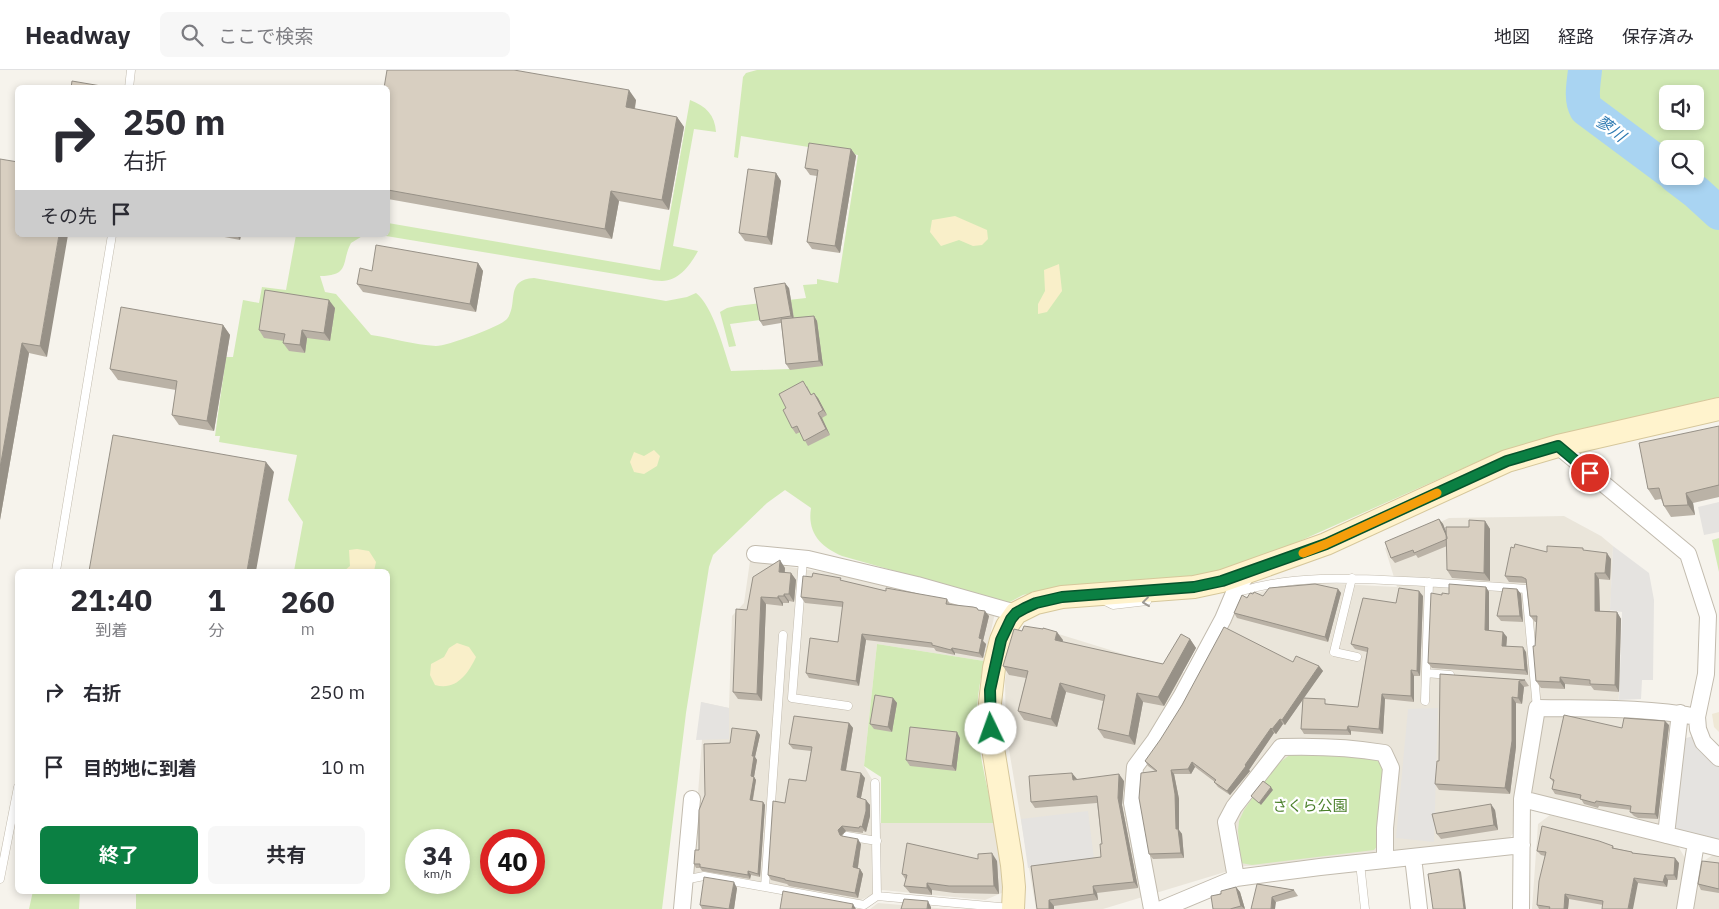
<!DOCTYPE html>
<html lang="ja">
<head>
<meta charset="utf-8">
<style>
	:root { --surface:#fff; --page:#f7f7f7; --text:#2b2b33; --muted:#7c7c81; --line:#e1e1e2; --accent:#0b8043 }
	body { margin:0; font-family:"IBM Plex Sans","Noto Sans JP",sans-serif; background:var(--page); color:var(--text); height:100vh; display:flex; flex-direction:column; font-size:19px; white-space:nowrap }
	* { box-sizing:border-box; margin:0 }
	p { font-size:16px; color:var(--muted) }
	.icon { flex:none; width:28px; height:28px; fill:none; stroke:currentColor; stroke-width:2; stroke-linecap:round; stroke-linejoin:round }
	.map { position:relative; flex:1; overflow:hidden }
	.side { position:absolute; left:15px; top:499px; width:375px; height:325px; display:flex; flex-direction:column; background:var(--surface); border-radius:8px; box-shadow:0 2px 8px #0003 }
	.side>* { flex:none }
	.hud { position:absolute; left:15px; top:15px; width:375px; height:152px; border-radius:8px; box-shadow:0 2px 8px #0003; background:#fff; color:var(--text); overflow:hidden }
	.controls { position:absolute; left:1659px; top:15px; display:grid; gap:10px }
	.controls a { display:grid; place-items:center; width:45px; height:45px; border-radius:8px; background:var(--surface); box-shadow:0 2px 8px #0003; font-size:25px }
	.speed { position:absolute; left:405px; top:759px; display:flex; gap:10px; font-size:25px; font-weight:700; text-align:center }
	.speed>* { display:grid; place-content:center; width:65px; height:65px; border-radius:50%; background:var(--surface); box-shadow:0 2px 8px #0003; line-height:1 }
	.speed small { font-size:12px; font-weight:400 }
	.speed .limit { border:8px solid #d22; background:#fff; color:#111 }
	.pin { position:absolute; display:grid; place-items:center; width:42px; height:42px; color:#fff; margin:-21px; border:2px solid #fff; border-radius:50%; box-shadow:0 1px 5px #0007 }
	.me { position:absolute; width:55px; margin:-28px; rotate:357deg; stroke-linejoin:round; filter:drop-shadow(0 0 4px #0008) }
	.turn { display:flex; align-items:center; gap:18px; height:105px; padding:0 25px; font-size:22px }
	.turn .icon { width:65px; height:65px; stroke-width:2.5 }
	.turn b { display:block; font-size:35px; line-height:42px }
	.then { display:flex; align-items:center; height:48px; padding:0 25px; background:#0003; gap:10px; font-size:19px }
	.eta { display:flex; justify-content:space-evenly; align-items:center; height:85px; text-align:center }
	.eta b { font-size:30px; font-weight:700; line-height:35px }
	.cta { display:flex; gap:10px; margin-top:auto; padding:10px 25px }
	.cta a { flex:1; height:58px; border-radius:8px; background:var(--accent); color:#fff; font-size:20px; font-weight:700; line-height:58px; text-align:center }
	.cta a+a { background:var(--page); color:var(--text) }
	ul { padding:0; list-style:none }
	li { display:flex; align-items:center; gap:15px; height:75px; padding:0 25px }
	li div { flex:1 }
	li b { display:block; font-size:19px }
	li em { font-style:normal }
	header { display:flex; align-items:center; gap:30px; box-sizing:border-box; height:70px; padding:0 25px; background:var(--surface); border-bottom:1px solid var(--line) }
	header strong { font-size:24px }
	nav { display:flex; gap:28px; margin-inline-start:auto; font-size:18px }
	.search { width:350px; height:45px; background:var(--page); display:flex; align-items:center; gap:12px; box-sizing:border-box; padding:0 18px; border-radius:8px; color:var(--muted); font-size:19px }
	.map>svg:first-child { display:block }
	.residential { fill:#eae5da }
	.education { fill:#efe8d6 }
	.green { fill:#d2eab5; fill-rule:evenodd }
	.sand { fill:#f9efc9 }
	.parking { fill:#e5e3e0 }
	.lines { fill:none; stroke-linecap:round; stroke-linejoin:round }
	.river { stroke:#a9d4f2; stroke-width:34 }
	.lane-casing { stroke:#c2bbae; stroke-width:9 }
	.street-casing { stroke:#c2bbae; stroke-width:18 }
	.secondary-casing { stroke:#d6c79b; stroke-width:24 }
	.lane { stroke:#fff; stroke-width:8 }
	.street { stroke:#fff; stroke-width:16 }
	.secondary { stroke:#fff3cd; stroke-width:22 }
	.wall { fill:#bab2a6 }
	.shaded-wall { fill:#979187 }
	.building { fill:#d8cfc1; stroke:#979187 }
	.oneway { stroke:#9c9892 }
	.route-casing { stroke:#07532c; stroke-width:12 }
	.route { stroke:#0b8043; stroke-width:9 }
	.slow { stroke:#f59e0b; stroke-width:9 }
	.labels { text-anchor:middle; stroke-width:4.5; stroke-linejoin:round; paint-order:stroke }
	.park-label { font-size:15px; fill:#4a7f2a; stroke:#fff }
	.water-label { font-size:16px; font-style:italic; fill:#2e7ab2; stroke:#fff }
</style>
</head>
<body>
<header>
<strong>Headway</strong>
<div class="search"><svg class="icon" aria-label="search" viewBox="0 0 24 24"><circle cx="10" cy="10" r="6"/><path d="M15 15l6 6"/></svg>ここで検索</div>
<nav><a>地図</a><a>経路</a><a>保存済み</a></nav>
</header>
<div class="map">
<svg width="1719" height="839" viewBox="0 0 1719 839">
	<rect width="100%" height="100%" fill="#f6f3ec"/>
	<path class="residential" d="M1564,446l37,20 12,10 -3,72 9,74 -1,23 51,3 5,5 -11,98 -6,5 -125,-31 -16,35 -9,11 -122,19 -140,6 -142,43h-67l-30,-177 -1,-51 5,-31 8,-13 21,-9 162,50 30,-56 10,-24 30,-9 28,-4 21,-2 77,4 -12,-39 64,-30z
		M750,491l133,20 112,32 -11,48 -107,-17 -13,122 9,15 -1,42h123l9,69 -19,8 -103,-10 -21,10 -158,-25h-11l10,-135 -1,-38 28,6 3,-92 12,-13z
		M1550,745l128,31 7,12 17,4 11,-7 6,1v53h-187l6,-85z
		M878,833l70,6h-78z"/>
	<path class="education" d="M1719,642v20l-5,-5 -2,-13z"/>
	<path class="green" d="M757,0h962v327l-138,33 -97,29 -227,101 -60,17 -154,13 -20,5 -15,8 -166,-47c-21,-9 -35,-23 -31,-48l-26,-18 -18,13 -54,52 -4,12 -23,146 -24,196h-526v-18h252v-320h-94l9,-49 -15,-22 9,-45 -78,-13 1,-6h-5l11,-79h7l10,-57 16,3 3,-16 24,3 10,-55h68l-13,8c-10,18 0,33 -31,33l5,16 11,2 35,41c21,3 43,10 65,11 11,0 64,-19 71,-27 12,-16 -3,-39 27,-41l132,23 21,-4 9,-4c17,13 28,57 35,78l58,-2 -6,-52 -53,7 6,22 -7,1 -9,-35 7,-4 9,-2 70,-8 -3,-13 14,-1v-5l21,4 20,-128 -117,-19 -3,22 -4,-1 9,-80 3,-4zM1668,24h27v27h-27zM1668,79h27v27h-27zM416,770h43v42h-43zM491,770h43v42h-43z
		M690,30c16,6 25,15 26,32l-22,-3 -21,117 25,5c-7,13 -19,30 -36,30 -5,0 -11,-1 -16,-2l-266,-44h8v-12l272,47z
		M1719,468v34l-7,-32z
		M877,574l107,17c-3,17 -7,35 -7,54 0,36 11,73 18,108h-114v-46l-17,-11z
		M1291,684l83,4 7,5 3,6 -6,76 -4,5 -122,15 -11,-2 -3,-32 1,-10 5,-11 31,-44z
		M33,821h47l-1,18h-50z"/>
	<path class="sand" d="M955,146l32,14 1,9 -6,6 -9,1 -14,-6 -18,6 -11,-14 2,-12z
		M1059,194l3,27 -15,21 -9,2v-10l7,-13 -1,-21z
		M654,380l6,6 -3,10 -13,8 -10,-2 -4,-10 4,-10 10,4z
		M357,479l12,2 7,11 -2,9h-30l6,-5 -1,-16z
		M457,573l12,4 7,10c-8,17 -20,34 -41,28l-5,-10 1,-11 13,-7 5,-9z"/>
	<path class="parking" d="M1719,432v30l-15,3 -6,-28z
		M1613,476l36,27 5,27 -1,80h-11l-1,19 -22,1 3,-88 -12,-2z
		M701,632l28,6v31l-33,1z
		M1438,638l-4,134 -38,-4 12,-129z
		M1693,666l26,29v77l-41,-11 -4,-5 9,-87z
		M1088,741l6,48 -66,9 -7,-49z"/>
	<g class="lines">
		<path class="river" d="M1585,0c-1,12 -5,28 1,39l82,61
			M1675,106l21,16 23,21"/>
		<g class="lane-casing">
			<path id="lane" d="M129,18l2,-18
				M803,489l-11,139 56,8
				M56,501l56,-336
				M1352,508l-18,74 23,5
				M1238,522c55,-17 110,-14 167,-11 40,2 81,5 121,8l11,119
				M1103,530l10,5 34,-4
				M1426,603l24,2
				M1425,631l4,-119
				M875,713l2,113
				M847,766l30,5
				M1360,793l5,46
				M0,809l18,-92
				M684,810l20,-4 61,11 18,-252
				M765,817l99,18 13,-9 134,12"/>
		</g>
		<g class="street-casing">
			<path id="street" d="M1558,376l130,108 20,62 -2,58 -9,43 1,12 5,13 16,16
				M755,484l53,5 109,26 99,28
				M1522,729l197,49
				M1666,765l14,-122
				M1413,787l6,52
				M1236,808l-10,-56 8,-15 47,-60c35,-1 68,0 103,6l7,15 -6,60v32
				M682,839l10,-110
				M1152,839l-20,-106 3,-36 20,-27 26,-43 42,-78 11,-26 14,-20
				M1162,839l74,-31 84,-11 202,-22
				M1521,839l1,-110 15,-91c53,1 108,-1 160,9
				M1685,839l11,-66"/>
		</g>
		<g class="secondary-casing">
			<path id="secondary" d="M1013,839l1,-22 -2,-22 -20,-123 -2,-39 4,-35 7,-28 6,-14 9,-13 20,-10 26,-6 132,-10 28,-6 104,-37 181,-83 51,-15 161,-37"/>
		</g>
		<use href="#lane" class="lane"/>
		<use href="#street" class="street"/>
		<use href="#secondary" class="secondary"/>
	</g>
	<path class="wall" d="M388,18l248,12 -1,9 42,8 7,10 -15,83 -50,-9 -7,38 -224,-40z
		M851,79l5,7 -16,97 -28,-4 -5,-7 10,-66 -7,-1 -5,-7z
		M0,89l47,198 -18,-4 -29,167z
		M776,103l5,8 -9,64 -27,-4 -6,-8z
		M214,165h27l-1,5z
		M478,193l5,8 -7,41 -113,-20 -6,-8 15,-13z
		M789,218l5,30 20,-2 3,5 6,45 -33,4 -4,-6 -5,-41 -18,3 -3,-5z
		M335,238l-5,33 -23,-3 -2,15 -16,-2 -6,-8 1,-2 -20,-3 -5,-8z
		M223,255l7,10 -16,96 -35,-6 -7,-10 4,-25 -58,-10 -8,-11z
		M807,316l4,8 7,4 9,17 -5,3 8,17 -22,11 -8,-14 -4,2 -4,-6 -6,-20z
		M1719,356v71l-26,6 2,12 -24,2 -7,-11 -3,-7 -6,1 -7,-11z
		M1439,449l4,5 3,9 23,-6 16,-6 5,8v52l-38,-3 -5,-8v-24l-29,12 -2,-3 -21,8 -4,-5z
		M1585,481l26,8 -1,21 -11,-1 1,32 17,1 4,7 -2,73 -25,-2 -3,-4 -26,-2v5l-24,-1 -5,-7 -1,-35 2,-24h-2l-5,-6 -4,-33 -17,-1 -4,-6 42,-24z
		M785,498v5h6l5,7 -2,22 -5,-1v2h-6v3l-17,-2 -4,97 -24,-2 -5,-7 14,-82z
		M843,511l43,10 61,8 3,5 29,6 10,6 -6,25 3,3 -3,14 -28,-5v2l-19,-4 -2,-3 -68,-8 -7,46 -50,-8 -3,-5 32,-31 5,-35 -38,-4 -4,-6z
		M1486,517l3,5v39l18,6 -1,9 20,6 2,23 -96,-7 -4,-5 21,-69z
		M1338,519l3,4 -13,49 -91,-24 -3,-5 13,-15 6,-4 10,2z
		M1517,519l4,5 2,28 -22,-1 -4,-5z
		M1423,526l-3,80h-6v26l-29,-3 -2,35 -32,-3v4l-47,-1 -3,-5 2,-30 -18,26 -2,-1 -7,10 -2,-1 -25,37 1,1 -20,24 -12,-8 -4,-5h1l-20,-15 -4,7h-17l5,25v31l3,4 2,24 -31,1 -4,-5 6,-83 -7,-5 -3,-5 148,-99 26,4 4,5 -20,27 25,6 30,3 9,-55 -12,-3 -4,-5 45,-41z
		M1190,569l6,9 -32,58 -21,-4 -8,43 -31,-7 -6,-9 5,-28 -37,-9 -9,35 -33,-7 -6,-9 8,-33 -17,-3 -6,-9 60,-26 -1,2 101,22z
		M1440,604l85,6 4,6 -5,1 -2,17 -6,-1v44l-6,47 -71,-4 -4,-6 4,-23z
		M893,628l4,5 -5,29 -18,-3 -4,-5z
		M849,653l4,5 -7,43 19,7 -4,20 9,7v11l-4,16 -3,-1v2l-17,-2 -5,5 20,8 -3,24 2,1 3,5 -5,24 -69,-12 -2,-2 -16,-4 -3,-5 17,-72 21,-22 5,-30 -18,-2 -4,-5z
		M1669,655l-11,94 -20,-1 -4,-2 -4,-4 1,-2 -32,-4 -1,2 -14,-4 -3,-5 -26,-5 -3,-5 2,-6 -4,-5 72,-50z
		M757,661l3,4 -5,22 2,3 -3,17 2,3 -3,20 10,2 2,3 -5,72 -9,-2 -1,4 -48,-8 -2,-3h-4l-2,-4 5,-14 31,-107z
		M960,668l-4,33 -46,-5 -4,-6z
		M1124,711l-2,24 16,83 -41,5 1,7 -44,6v3h-17l64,-52 1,-13 -5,-41 -62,5 -4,-6z
		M1495,740l3,20 -57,9 -4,-5z
		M1613,776l1,2 18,4 1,1 46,10 -2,17h-9l-1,7 -29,-4 -35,22 -34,-6 -1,10h-29l-2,-4 8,-49 -4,-1 -4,-4z
		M978,789l19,2 2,33 -45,-1 -22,-3v5l-22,-2 -6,-7 2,-6 -4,-6z
		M1719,793v30l-18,-3 -3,-6z
		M1257,814l37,6 4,6 -22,6z
		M1236,817l4,5 5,17h-32l8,-15z
		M737,818l-3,21h-32l-2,-4z"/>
	<path class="shaded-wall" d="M629,20l7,10 -3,17 -7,-10z
		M677,47l7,10 -15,83 -7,-10z
		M851,79l5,7 -16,97 -5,-7z
		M776,103l5,8 -9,64 -5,-8z
		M611,121l8,10 -7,38 -7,-10z
		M59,165h9l-21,122 -7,-11z
		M237,165h4l-1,5z
		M478,193l5,8 -7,41 -6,-8z
		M785,213l4,5 5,33 -3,-5z
		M329,230l6,8 -5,33 -6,-8z
		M814,246l3,5 6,45 -4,-5z
		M223,255l7,10 -16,96 -7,-10z
		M302,260l5,8 -2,15 -5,-8z
		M22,273l7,10 -29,167v-52z
		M814,323l4,5 9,17 -4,-5z
		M818,343l4,5 8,17 -4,-6z
		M266,392l8,10 -18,99h-9z
		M1686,423l7,10 2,12 -7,-10z
		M1439,449l4,5 8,20 -4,-5z
		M1485,451l5,8v52l-6,-8z
		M1607,483l4,6 -1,21 -5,-7z
		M780,490l5,8 -1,11 -5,-7z
		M791,503l5,7 -2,22 -5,-8z
		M1595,503l4,6 1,39 -5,-7z
		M1486,517l3,5v43l-4,-5z
		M1338,519l3,4 -13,49 -3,-5z
		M1517,519l4,5 2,28 -3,-6z
		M1419,521l4,5 -3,80 -3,-5z
		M784,524l5,7v2l-5,-7z
		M778,526l5,7v3l-5,-8z
		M761,527l5,7 -4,97 -5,-7z
		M985,541l4,5 -6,25 3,3 -3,14 -4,-5v-15z
		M1617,542l4,7 -2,73 -4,-7z
		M1057,562l6,8 -2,9 -6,-9z
		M1503,562l4,5 -1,14 -4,-5z
		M862,564l4,6 -7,46 -3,-5z
		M1190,569l6,9 -32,58 -6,-9z
		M1523,577l3,5 2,23 -3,-5z
		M952,578l3,5v2l-4,-5z
		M1319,596l4,5 -38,54 -3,-5z
		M1411,600l3,6v26l-3,-6z
		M1560,607l5,7v5l-5,-7z
		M1519,611l5,6 -2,17 -4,-6z
		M1060,613l6,9 -9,35 -6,-8z
		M1137,623l6,9 -8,43 -6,-9z
		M1382,624l3,5 -2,35 -4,-5z
		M1512,627l4,6v44l-6,47 -5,-6z
		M893,628l4,5 -5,29 -4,-5z
		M1280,649l3,5 -7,10 -4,-5z
		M1665,651l4,4 -11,94 -3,-5z
		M849,653l4,5 -8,47 -4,-5z
		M1348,656l3,5v4l-4,-5z
		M1271,658l3,5 -25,37 1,1 -20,24 -3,-4z
		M757,661l3,4 -5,22 2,3 -3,17 2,3 -4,23 -2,-3 2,-44z
		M957,662l3,6 -4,33 -4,-5z
		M1192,692l3,5 -4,7 -3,-5z
		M1171,700l3,4 5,25v31l3,4 2,24 -3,-5 -5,-24z
		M861,703l4,5 -5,24 -3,-5z
		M1072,703l5,6 -4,1z
		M1119,704l5,7 -2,24 16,83 -4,-6 -16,-84z
		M1271,717l2,3 -12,15 -2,-2z
		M866,730l4,5v11l-4,16 -4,-5z
		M763,732l2,3 -5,72 -2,-3z
		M1491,734l4,6 3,20 -4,-5z
		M842,756l4,5 -5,5 -1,-1 -2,-5z
		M858,769l3,5 -4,29 -4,-6z
		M992,783l5,8 2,33 -5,-8z
		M1675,788l4,5 -2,17 -3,-5z
		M860,799l3,5 -5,24 -3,-5z
		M1459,799l2,3 5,37h-2z
		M748,801l3,4 -1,4 -2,-4z
		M1665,805l3,5 -1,7 -4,-5z
		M1634,808l4,5 -5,26h-5z
		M734,812l3,6 -3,21h-5z
		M927,813l5,7v5l-5,-7z
		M1093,816l4,7 1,7 -4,-6z
		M1236,817l4,5 5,17 -4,-3z
		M1565,824l4,5 -1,10h-4z
		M1272,827l4,5 -1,7h-4z
		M1049,830l5,6v3h-5z
		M928,831l3,6v2h-4z
		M853,834l3,5h-4z"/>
	<path class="building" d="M387,0h127l115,20 -3,17 51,10 -15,83 -51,-9 -6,38 -217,-39v-102h-4z
		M72,11l35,6v1h-36z
		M809,73l42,6 -16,97 -28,-4 11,-72 -13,-2z
		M0,89l18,3v73h41l-19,111 -18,-3 -22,125z
		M748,99l28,4 -9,64 -28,-4z
		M376,175l102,18 -8,41 -113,-20 3,-16 12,3z
		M785,213l6,33 -31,5 -6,-33z
		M265,220l64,10 -5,33 -22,-3 -2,15 -17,-2 2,-9 -26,-4z
		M121,237l102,18 -16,96 -35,-6 5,-34 -67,-12z
		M814,246l5,45 -33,3 -5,-45z
		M803,311l8,14 3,-2 9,17 -5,3 8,16 -22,12 -7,-15 -5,2 -9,-18 3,-2 -7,-14z
		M1719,356v59l-33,8 2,12 -24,1 -5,-18 -11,1 -9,-46z
		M113,365l153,27 -19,109h-158z
		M1439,449l8,18v2l-33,14 -1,-3 -22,8 -6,-16z
		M1469,450l16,1 -1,52 -37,-3 -1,-43h23z
		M1515,474l32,8v-6l36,2v2l24,3 -2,20h-10v38l22,1 -2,73 -25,-1v-4l-30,-3v5l-24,-1 -3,-35h2l2,-30h-7l-4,-37 -4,-2 -17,-1 6,-29 3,1z
		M780,490l-1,12 12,1 -2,21h-5v2h-6v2l-17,-1 -4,97 -24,-2 3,-83 11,1 6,-33z
		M813,503l28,5 -1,2 46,11v-3l56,10 5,1 -1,5 27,3 4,1 1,2 7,1 -6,27 3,1 -3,14 -27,-5 -1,2 -19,-5v-2l-70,-9 -6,47 -50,-8 4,-35 28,4 5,-40 -42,-5 2,-21 9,1z
		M1315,514l23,5 -13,48 -91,-24 8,-18 5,3 3,-5 3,1 1,-2 9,4 6,-8z
		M1449,514l37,3 -1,43 18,2 -1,14 21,1 2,23 -97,-7 3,-70 11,2v-2l7,1z
		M1399,518l20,3 -2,80 -6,-1v26l-29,-2 -3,35 -31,-3 -1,4 -46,-1 2,-31 22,1v5l33,3 10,-59 -17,-4 12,-46 33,5z
		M1503,518l14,1 3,27h-23z
		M1024,556l19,3v-1l14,4 -2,8 108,24 18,-30 9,5 -32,58 -21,-4 -8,43 -31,-7 7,-34 -45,-12 -9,36 -33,-8 10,-40 -25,-5 11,-37 8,2z
		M1224,557l69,35 3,-6 23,10 -37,54 -2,-1 -8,10 -1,-1 -26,37 1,1 -19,25 -13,-9 2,-2 -24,-18 -4,7 -17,1 4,24 1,35h2l3,24 -32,1 -10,-56 2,-25 16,-2 -12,-10 15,-21 22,-35z
		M1440,604l85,6 -6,1 -1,17 -6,-1v44l-7,47 -70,-4 2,-23h2z
		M875,625l18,3 -5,29 -18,-3z
		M1564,645l58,13 2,-10 41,3 -10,93 -20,-1 -5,-1 1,-6 -35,-5 -1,2 -15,-4 1,-4 -29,-6 2,-9 -4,-2z
		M794,646l55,7 -8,47 20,3 -4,24 9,3v11l-4,16 -2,-1 -1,2 -17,-2 -4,4 2,5 2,1 16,3 -5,28 7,2 -5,24 -70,-13v-1l-17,-4 5,-74 12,2 4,-24 17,2 6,-34 -23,-3z
		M910,657l47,5 -5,34 -46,-6z
		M732,658l25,3 -5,25h2l-3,20 3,1 -4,23 13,2 -5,72 -10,-3v4l-48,-8v-3h-6l1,-14h4v-40l6,-15 -1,-51 26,-1z
		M1072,703l1,7 46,-6 -1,24 16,84 -41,4 1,8 -45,6v9h-12l-6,-43 70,-9 -1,-13h2l-5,-48 -66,6 -2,-26z
		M1263,711l8,6 -12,16 -8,-7z
		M1491,734l3,21 -57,9 -5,-20z
		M1542,756l57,15 14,5 -1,2 20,4v1l43,5 -1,17h-9l-2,7 -29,-4 -6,31h-26l1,-8 -38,-7 -1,15h-15l1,-2 -13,-2 2,-24 7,-29 -9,-1z
		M907,773l71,16v-5l14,-1 2,33h-45l-22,-3v5l-23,-2 3,-11 -5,-1z
		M1702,791l17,2v26l-21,-5z
		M1459,799l5,40h-31l-5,-35z
		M704,807l30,5 -5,27 -29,-4z
		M1257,814l37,6 -22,7 -1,12h-20z
		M1236,817l5,19 -11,3h-17l-2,-13 10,-2v-3z
		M783,821l70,13 -1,5h-72z
		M904,829l24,2 -1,8h-26z"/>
	<defs><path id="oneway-chevron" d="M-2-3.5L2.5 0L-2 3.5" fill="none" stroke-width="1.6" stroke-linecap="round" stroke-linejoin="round" transform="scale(1.25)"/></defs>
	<use class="oneway" href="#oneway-chevron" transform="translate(1146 532) rotate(173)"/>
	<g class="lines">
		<g class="route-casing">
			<path id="route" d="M991,659l-1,-39 11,-50 10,-21 5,-6 9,-5 11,-5 26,-6 132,-10 28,-6 104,-37 181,-83 51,-15 32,27"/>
		</g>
		<use href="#route" class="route"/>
		<path class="slow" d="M1303,483l23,-9 111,-51"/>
	</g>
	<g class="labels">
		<g class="park-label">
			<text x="1310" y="741">さくら公園</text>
		</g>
		<g class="water-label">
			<text transform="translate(1611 58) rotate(37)" y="6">蓼川</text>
		</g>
	</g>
</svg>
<div class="controls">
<a><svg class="icon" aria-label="sound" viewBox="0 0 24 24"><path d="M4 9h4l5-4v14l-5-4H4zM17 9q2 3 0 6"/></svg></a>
<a><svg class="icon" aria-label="search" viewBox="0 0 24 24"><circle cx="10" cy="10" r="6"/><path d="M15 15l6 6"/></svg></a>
</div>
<div class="speed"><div>34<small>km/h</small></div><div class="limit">40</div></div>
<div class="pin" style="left:1590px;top:403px;background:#d93025"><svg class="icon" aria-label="arrive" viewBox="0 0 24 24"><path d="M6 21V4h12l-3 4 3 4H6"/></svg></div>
<svg class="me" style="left:991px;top:659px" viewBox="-20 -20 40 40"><circle r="19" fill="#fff"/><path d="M0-13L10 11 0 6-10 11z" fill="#0b8043"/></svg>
<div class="hud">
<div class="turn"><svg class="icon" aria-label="right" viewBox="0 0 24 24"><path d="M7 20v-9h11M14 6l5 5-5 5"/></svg><div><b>250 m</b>右折</div></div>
<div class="then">その先<svg class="icon" aria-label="arrive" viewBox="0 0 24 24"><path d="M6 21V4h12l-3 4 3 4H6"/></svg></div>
</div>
<section class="side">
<div class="eta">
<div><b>21:40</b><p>到着</p></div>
<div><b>1</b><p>分</p></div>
<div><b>260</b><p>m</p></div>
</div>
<ul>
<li><svg class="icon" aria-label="right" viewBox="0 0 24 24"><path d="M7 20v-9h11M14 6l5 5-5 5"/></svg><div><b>右折</b></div><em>250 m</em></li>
<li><svg class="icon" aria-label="arrive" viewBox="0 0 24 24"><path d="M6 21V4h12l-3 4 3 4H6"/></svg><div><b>目的地に到着</b></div><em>10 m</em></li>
</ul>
<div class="cta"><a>終了</a><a>共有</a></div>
</section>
</div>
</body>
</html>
